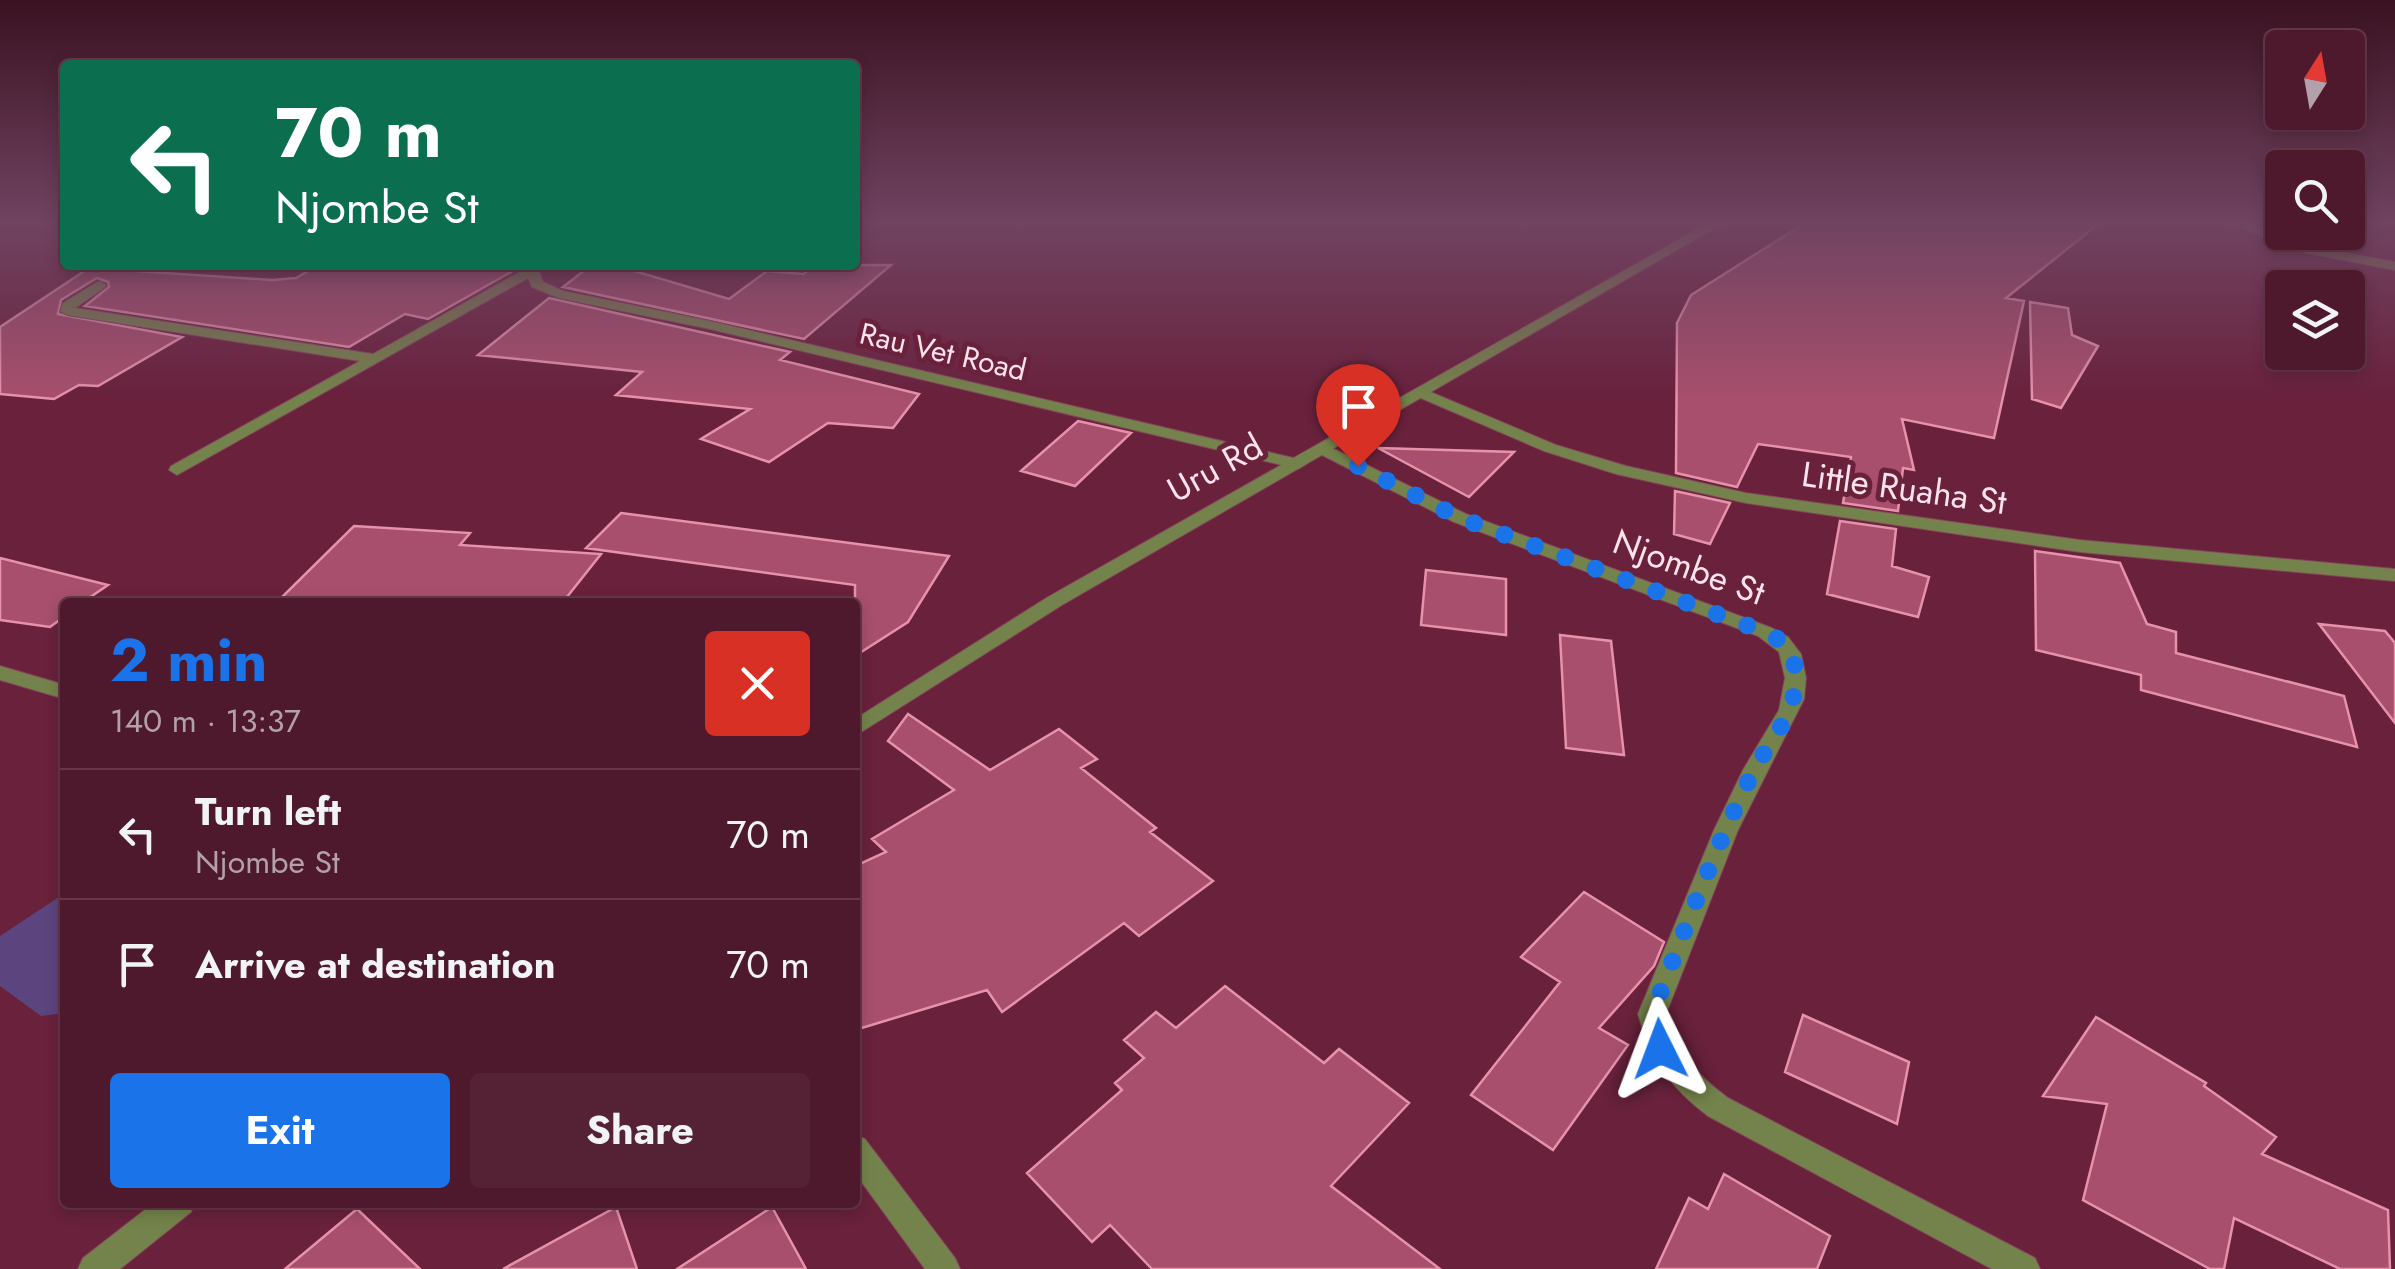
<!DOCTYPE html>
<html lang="en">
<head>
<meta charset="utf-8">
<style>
	:root { --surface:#4f192d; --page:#552235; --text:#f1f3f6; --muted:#b3a0aa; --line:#663849; --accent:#1a73e8 }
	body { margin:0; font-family:Jost,sans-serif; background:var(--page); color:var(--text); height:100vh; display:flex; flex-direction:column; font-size:38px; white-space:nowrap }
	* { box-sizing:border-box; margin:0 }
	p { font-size:32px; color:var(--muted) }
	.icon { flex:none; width:55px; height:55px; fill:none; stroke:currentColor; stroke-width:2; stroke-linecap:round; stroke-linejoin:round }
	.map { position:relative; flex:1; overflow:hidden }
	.sheet { position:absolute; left:60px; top:598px; width:800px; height:610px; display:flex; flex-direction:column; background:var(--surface); border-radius:10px; box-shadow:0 5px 15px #0003,0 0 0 2px var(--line) }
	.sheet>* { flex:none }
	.hud { position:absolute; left:60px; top:60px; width:800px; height:210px; border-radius:10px; box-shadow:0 5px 15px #0003,0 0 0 2px var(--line); background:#0b6e4f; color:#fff; overflow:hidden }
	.needle { width:65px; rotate:11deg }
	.controls { position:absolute; left:2265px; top:30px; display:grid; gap:20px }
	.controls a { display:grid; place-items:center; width:100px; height:100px; border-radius:10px; background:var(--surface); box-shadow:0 5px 15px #0003,0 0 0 2px var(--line); font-size:50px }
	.pin { position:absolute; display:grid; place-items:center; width:85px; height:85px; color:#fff; margin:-102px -42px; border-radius:50% 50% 50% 0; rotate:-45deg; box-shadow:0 0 10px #0007 }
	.pin .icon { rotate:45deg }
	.me { position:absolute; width:110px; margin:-55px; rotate:357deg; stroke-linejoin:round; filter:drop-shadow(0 0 8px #0008) }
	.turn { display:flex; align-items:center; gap:35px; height:210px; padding:0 50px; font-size:45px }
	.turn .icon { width:130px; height:130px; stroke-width:2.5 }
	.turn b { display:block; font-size:70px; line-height:85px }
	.round { display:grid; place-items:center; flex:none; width:105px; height:105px; border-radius:10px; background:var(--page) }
	.head { display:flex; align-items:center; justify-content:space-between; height:170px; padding:0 50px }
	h1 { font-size:60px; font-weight:700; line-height:75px; color:var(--accent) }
	.button { display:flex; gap:20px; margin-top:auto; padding:20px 50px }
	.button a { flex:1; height:115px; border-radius:10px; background:var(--accent); color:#fff; font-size:40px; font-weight:700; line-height:115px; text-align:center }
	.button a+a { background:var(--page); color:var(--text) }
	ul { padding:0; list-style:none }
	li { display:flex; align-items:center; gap:30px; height:130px; padding:0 50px; border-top:2px solid var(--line) }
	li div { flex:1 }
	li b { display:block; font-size:38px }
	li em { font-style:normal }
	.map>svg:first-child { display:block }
	.green { fill:#5c447f }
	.building { fill:#a74f6c; stroke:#e692ab; stroke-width:2.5 }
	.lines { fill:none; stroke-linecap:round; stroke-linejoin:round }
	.minor-casing { stroke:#84445b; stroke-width:2 }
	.tertiary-casing { stroke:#84445b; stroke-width:2 }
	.minor { fill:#74834b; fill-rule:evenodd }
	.tertiary { fill:#74834b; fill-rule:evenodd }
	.route { stroke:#1a73e8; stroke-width:18; stroke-dasharray:0 32.4 }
	.labels { text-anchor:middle; stroke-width:10; stroke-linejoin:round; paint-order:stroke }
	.far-street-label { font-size:30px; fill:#ffe3ea; stroke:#69213c }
	.street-label { font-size:35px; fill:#ffe3ea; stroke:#69213c }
</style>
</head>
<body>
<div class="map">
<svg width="2395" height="1269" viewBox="0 0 2395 1269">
	<rect width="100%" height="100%" fill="#69213c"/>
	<path class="green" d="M65,893v120l-24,3 -41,-30v-50z"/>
	<path class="building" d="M1808,221h294l-96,77 18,3 -30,137 -92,-19 12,51 -11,-2 -5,43 -55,-8 8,-46 -93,-13 -21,43 -61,-14 1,-150 14,-28z
		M318,265l202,2 -92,52 -23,-5 -56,33 -264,-41 24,-19 -1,-5 -11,-4 -36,22 -3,14 124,23 -84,49 -19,-1 -25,14 -54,-5v-67l89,-59 183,12 24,-2z
		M591,265h23l115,34 38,-28 36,3 14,-9h74l-87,74 -241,-52z
		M549,298l241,54 -10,8 139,34 -26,34 -65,-5 -59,39 -68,-23 49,-30 -134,-14 26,-23 -164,-17z
		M2030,302l38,6 4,27 26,11 -37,62 -29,-9z
		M1078,421l53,12 -56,53 -54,-15z
		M1378,448l136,4 -45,45z
		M1675,491l55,12 -20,41 -36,-10z
		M621,513l328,43 -41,66 -53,34v-71l-269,-37z
		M1840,521l56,8 -4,37 37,11 -11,40 -91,-23z
		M354,526l116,7 -10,12 141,9 -38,48h-286z
		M2035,551l85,12 27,61 29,8v21l168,43 13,51 -216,-57v-15l-105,-25z
		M0,558l108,27 -25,17h-18v14l-15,11 -50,-7z
		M1426,570l80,9v56l-85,-10z
		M2319,624l66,7 10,12v80z
		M1560,635l51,6 13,114 -58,-7z
		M908,714l82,56 69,-41 38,30 -16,9 75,60 -6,4 63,49 -74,55 -15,-13 -122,89 -15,-22 -132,40v-164l31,-14 -14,-13 82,-49 -66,-49z
		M1584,892l80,50 -10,24 -55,62 29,17 -75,105 -82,-55 89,-113 -39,-25z
		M1225,986l99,77 15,-14 70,54 -78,83 109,83h-288l-42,-44 -18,17 -65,-69 95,-83 -7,-7 29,-25 -20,-18 32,-28 20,16z
		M1803,1015l106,47 -12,62 -112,-52z
		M2096,1017l110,66 -2,3 72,51 -14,17 126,56 2,59h-50l-106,-51 -10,51h-14l-127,-69 24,-96 -64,-8z
		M1724,1174l106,62 -13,33h-161l33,-71 19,11z
		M616,1207l21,62h-134z
		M772,1207l34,62h-129z
		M357,1209l63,60h-135z"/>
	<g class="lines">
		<g class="minor-casing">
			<path id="minor" d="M2225,221h17l72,26 81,15v8l-89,-17z
				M523,265h14l6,17 20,9 147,30 588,138 8,5 -8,5 -588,-140 -151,-31 -27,-11 -4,-9 -351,197 -8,-5 2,-4 189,-105 -293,-46 -7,-4 3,-8 36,-22 7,4 -2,3 -29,20 298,46 152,-85z
				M1421,388l135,57 70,21 120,27 334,47 315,29v12l-315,-29 -334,-49 -130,-29 -72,-23 -128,-55 -3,-3z
				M1324,444l142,70 306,114 16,9 13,17 5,24 -2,21 -66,131 -72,184c10,39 30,60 62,84l307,160 5,11h-48l-284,-153c-37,-28 -58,-57 -70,-102l76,-184 29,-60 36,-60 6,-32 -6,-26 -21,-16 -304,-114 -136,-69v-8z
				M0,666l65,19v14l-65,-19z
				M855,1135l10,4 90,119 5,11h-35l-70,-96z"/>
		</g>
		<g class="tertiary-casing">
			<path id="tertiary" d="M1712,221h15l-665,384 -207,131v-17l193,-122z
				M155,1202h40l-4,10 -71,57h-42l5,-11z"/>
		</g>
		<use href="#minor" class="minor"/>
		<use href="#tertiary" class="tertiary"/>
	</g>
	<linearGradient id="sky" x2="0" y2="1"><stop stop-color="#3a1221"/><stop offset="0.56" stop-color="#704361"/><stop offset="1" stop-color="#704361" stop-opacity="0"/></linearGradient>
	<rect width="2395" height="398" fill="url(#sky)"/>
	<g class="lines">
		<path class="route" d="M1358,466l102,52 305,114c25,11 33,28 30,56 -3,30 -27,56 -41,82 -40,78 -70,163 -102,244l8,35"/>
	</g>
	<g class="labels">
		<g class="far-street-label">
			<text transform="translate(943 352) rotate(13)" y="10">Rau Vet Road</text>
		</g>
		<g class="street-label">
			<text transform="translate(1215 468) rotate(-29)" y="12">Uru Rd</text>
			<text transform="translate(1904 488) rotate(8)" y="12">Little Ruaha St</text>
			<text transform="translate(1689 567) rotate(20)" y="12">Njombe St</text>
		</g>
	</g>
</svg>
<div class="controls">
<a><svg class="needle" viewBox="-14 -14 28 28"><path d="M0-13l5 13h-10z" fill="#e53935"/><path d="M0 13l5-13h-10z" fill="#b3a0aa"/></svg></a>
<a><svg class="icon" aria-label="search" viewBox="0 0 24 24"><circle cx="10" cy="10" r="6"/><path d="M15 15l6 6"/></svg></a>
<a><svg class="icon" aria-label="layers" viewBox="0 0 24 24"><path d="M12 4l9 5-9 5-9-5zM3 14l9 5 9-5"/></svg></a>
</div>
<div class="pin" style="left:1358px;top:466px;background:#d93025"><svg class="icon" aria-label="arrive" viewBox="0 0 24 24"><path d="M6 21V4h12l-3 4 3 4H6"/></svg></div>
<svg class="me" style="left:1660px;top:1049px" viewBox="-20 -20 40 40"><path d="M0-17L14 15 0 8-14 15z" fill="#1a73e8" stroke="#fff" stroke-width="4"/></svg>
<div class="hud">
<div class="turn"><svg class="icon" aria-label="left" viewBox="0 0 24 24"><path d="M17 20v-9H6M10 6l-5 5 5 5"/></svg><div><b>70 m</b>Njombe St</div></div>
</div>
<section class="sheet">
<div class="head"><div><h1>2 min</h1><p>140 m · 13:37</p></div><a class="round" style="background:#d93025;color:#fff"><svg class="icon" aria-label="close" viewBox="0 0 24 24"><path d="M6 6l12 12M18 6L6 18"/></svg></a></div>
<ul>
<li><svg class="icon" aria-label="left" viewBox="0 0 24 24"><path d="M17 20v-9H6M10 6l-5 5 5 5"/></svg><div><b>Turn left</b><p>Njombe St</p></div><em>70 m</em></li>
<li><svg class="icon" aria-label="arrive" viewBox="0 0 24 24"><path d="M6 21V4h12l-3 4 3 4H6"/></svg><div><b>Arrive at destination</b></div><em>70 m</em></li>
</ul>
<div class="button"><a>Exit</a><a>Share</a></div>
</section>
</div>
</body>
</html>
